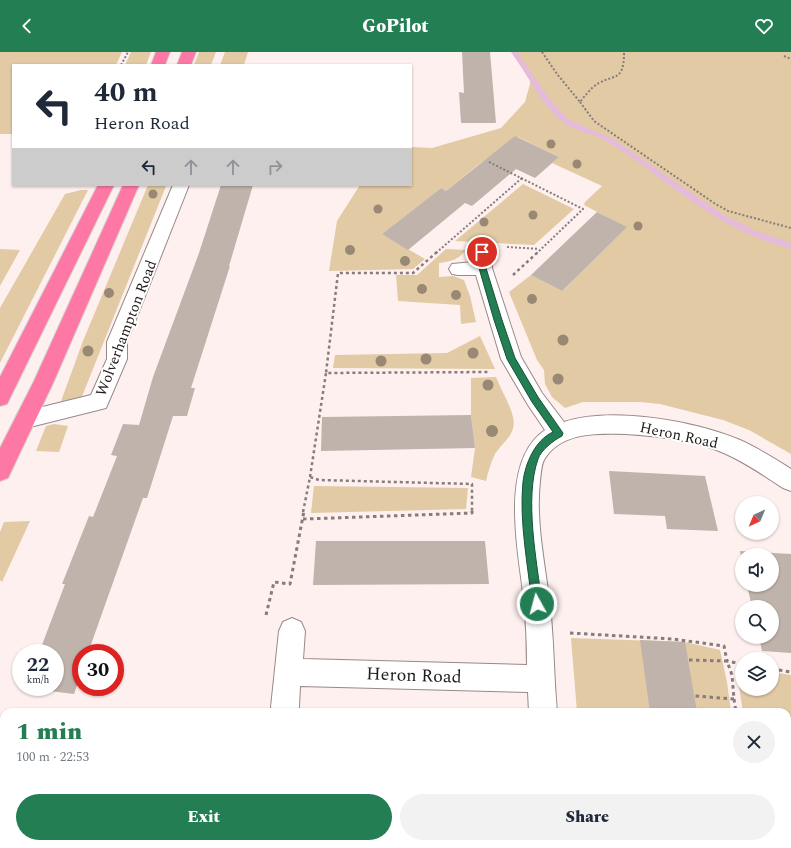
<!DOCTYPE html>
<html lang="en">
<head>
<meta charset="utf-8">
<style>
	:root { --surface:#fff; --page:#f2f2f3; --text:#1f2937; --muted:#747a83; --accent:#237e53 }
	body { margin:0; font-family:Spectral,serif; background:var(--page); color:var(--text); height:100vh; display:flex; flex-direction:column; font-size:15px; white-space:nowrap }
	* { box-sizing:border-box; margin:0 }
	p { font-size:13px; color:var(--muted) }
	.icon { flex:none; width:22px; height:22px; fill:none; stroke:currentColor; stroke-width:2; stroke-linecap:round; stroke-linejoin:round }
	.map { position:relative; flex:1; overflow:hidden }
	.details { position:absolute; left:0px; top:656px; width:791px; height:140px; display:flex; flex-direction:column; background:var(--surface); border-radius:12px 12px 0 0; box-shadow:0 1px 3px #0004 }
	.details>* { flex:none }
	.guide { position:absolute; left:12px; top:12px; width:400px; height:122px; border-radius:0px; box-shadow:0 1px 3px #0004; background:#fff; color:var(--text); overflow:hidden }
	.needle { width:26px; rotate:224deg }
	.buttons { position:absolute; left:735px; top:444px; display:grid; gap:8px }
	.buttons a { display:grid; place-items:center; width:44px; height:44px; border-radius:50%; background:var(--surface); box-shadow:0 1px 3px #0004; font-size:20px }
	.speed { position:absolute; left:12px; top:592px; display:flex; gap:8px; font-size:20px; font-weight:700; text-align:center }
	.speed>* { display:grid; place-content:center; width:52px; height:52px; border-radius:50%; background:var(--surface); box-shadow:0 1px 3px #0004; line-height:1 }
	.speed small { font-size:10px; font-weight:400 }
	.speed .limit { border:6px solid #d22; background:#fff; color:#111 }
	.pin { position:absolute; display:grid; place-items:center; width:34px; height:34px; color:#fff; margin:-17px; border:2px solid #fff; border-radius:50%; box-shadow:0 1px 4px #0007 }
	.me { position:absolute; width:44px; margin:-22px; rotate:353deg; stroke-linejoin:round; filter:drop-shadow(0 0 3px #0008) }
	.turn { display:flex; align-items:center; gap:14px; height:84px; padding:0 16px; font-size:18px }
	.turn .icon { width:52px; height:52px; stroke-width:2.5 }
	.turn b { display:block; font-size:28px; line-height:34px }
	.lanes { display:flex; align-items:center; height:38px; padding:0 16px; background:#0003; justify-content:center; gap:20px; direction:ltr }
	.lanes .off { opacity:.35 }
	.round { display:grid; place-items:center; flex:none; width:42px; height:42px; border-radius:21px; background:var(--page) }
	.headline { display:flex; align-items:center; justify-content:space-between; height:68px; padding:0 16px }
	h1 { font-size:24px; font-weight:800; line-height:30px; color:var(--accent) }
	.action { display:flex; gap:8px; margin-top:auto; padding:8px 16px }
	.action a { flex:1; height:46px; border-radius:24px; background:var(--accent); color:#fff; font-size:16px; font-weight:800; line-height:46px; text-align:center }
	.action a+a { background:var(--page); color:var(--text) }
	header { display:flex; justify-content:space-between; align-items:center; height:52px; padding:0 16px; background:var(--accent); color:#fff; font-size:18px; font-weight:800 }
	.map>svg:first-child { display:block }
	.green { fill:#e1caa4 }
	.lines { fill:none; stroke-linecap:round; stroke-linejoin:round }
	.stream { fill:#e5badb; fill-rule:evenodd }
	.building { fill:#bfb3ac }
	.minor-casing { stroke:#978987; stroke-width:2 }
	.highway-casing { stroke:#d3d2d1; stroke-width:2 }
	.path-far2 { stroke:#857c7b; stroke-width:2; stroke-dasharray:2 2; stroke-linecap:butt }
	.path-far1 { stroke:#857c7b; stroke-width:2.5; stroke-dasharray:3 3; stroke-linecap:butt }
	.path { stroke:#857c7b; stroke-width:3; stroke-dasharray:3.5 3.5; stroke-linecap:butt }
	.minor { fill:#fff; fill-rule:evenodd }
	.highway { fill:#fe78a6; fill-rule:evenodd }
	.tree { fill:#988874 }
	.route { fill:#237e53; stroke:#175236 }
	.labels { text-anchor:middle; stroke-width:4; stroke-linejoin:round; paint-order:stroke }
	.street-label { font-size:15px; fill:#211c1b; stroke:#fff }
	.near-street-label { font-size:18px; fill:#211c1b; stroke:#fff }
</style>
</head>
<body>
<header><svg class="icon" aria-label="back" viewBox="0 0 24 24"><path d="M15 5l-7 7 7 7"/></svg>GoPilot<svg class="icon" aria-label="heart" viewBox="0 0 24 24"><path d="M12 20l-8-8c-3-5 5-10 8-4 3-6 11-1 8 4z"/></svg></header>
<div class="map">
<svg width="791" height="796" viewBox="0 0 791 796">
	<rect width="100%" height="100%" fill="#fdf0ef"/>
	<path class="green" d="M0,0h122l-6,13h-103v69h-13z
		M131,0h20l-5,13h-21z
		M199,0h17l-5,13h-17z
		M225,0h23l-4,13h-24z
		M513,0h278v402l-42,-24 -26,-10 -63,-16 -20,-2h-57l-18,6 -13,-11 -7,-13 -1,-14 -7,-10 -28,-68 22,-17 31,16 64,-64 -42,-22 1,-3 17,-16 -50,-23 7,-6 -41,-20 -40,28 -32,26 -5,-3 -59,46 43,25 -12,10 -84,2 8,-50 23,-36h51v-38l21,1 69,-20 24,-26 5,-18v-7l-3,-10z
		M523,132l51,25 -40,36 -79,-4z
		M148,133l18,1 -85,213 -20,2 22,-60z
		M81,138h7l-88,173v-55l65,-114z
		M0,197l20,1 -20,36z
		M446,197l20,1c-8,10 -14,11 -27,13v14l14,-1 11,4 6,16 6,26 -15,2 -1,-19 -62,-4 -2,-26h21z
		M480,284l15,33 -162,-1 2,-13 112,-2z
		M496,325c5,13 14,27 17,40 4,18 -10,24 -18,37 -4,8 -7,18 -9,27l-15,-4 4,-29 -4,-33v-37z
		M54,372l14,2 -9,26 -23,-1 10,-25z
		M314,434l154,2 -2,21 -155,4z
		M30,469l-28,61 -2,-2v-48l4,-10z
		M571,586l114,4 35,8 7,32 4,30h-154z
		M736,616h6v21h30v-17l19,3v169l-2,4h-22l-1,-4h21v-132h-44z
		M463,657l35,3h-132z
		M0,717h4v50h-4z
		M16,792h61l15,4h-57z
		M132,792h98l-1,4h-90z
		M252,792h270v4h-270z
		M584,792h169l1,4h-170z"/>
	<g class="lines">
		<path class="stream" d="M511,0h6l34,49 18,19 44,19 112,77 29,14 37,13v6c-24,-7 -48,-16 -70,-29 -40,-23 -74,-54 -113,-78 -16,-10 -35,-10 -49,-23 -20,-19 -32,-45 -48,-67z"/>
	</g>
	<path class="building" d="M462,0h28l6,71h-35l-2,-31 5,1z
		M515,84l44,21 -24,21 -19,-9 -44,37 -7,-3 -57,47 -26,-16 59,-46 5,3z
		M221,133h32l-24,81h1l-39,122h4l-8,28h-14l-26,82h-4l-55,155h-7v21l-7,20 -49,-6 1,-1h29v-34h-16l26,-69h-3l27,-68 4,1 24,-61 -6,-1 12,-31 16,1 14,-48 46,-124z
		M597,160l30,15 -65,64 -31,-16z
		M471,363l4,33 -154,3 1,-34z
		M609,419l96,5 13,55 -51,-2 -2,-13 -51,-2z
		M316,489h169l4,43 -176,1z
		M740,499l51,3v99l-29,-2 -3,-14h13v-30h-20l-5,-22h25v-30h-30v7z
		M640,588l45,2 12,70h-47z"/>
	<g class="lines">
		<g class="minor-casing">
			<path id="minor" d="M173,133h16l-62,157v17l-21,49 -80,20 -8,-3 -3,-6 3,-6 73,-18 16,-36v-17z
				M482,193l6,2 3,4 1,17 29,89 21,36 22,29c47,-16 131,-1 176,18 18,8 35,19 51,29v22l-8,-3c-18,-12 -37,-25 -57,-34 -30,-14 -68,-18 -100,-20 -29,-1 -66,-2 -82,26 -3,6 -3,14 -4,21 -5,45 7,90 11,135 3,32 3,64 6,96h-28l-1,-20 -228,-6 -1,21 -2,5h-24l-2,-5 8,-76 4,-9 9,-4 9,4 4,9 -2,28 224,6c0,-21 -1,-43 -3,-64 -5,-48 -26,-139 21,-171l-17,-25 -27,-46 -25,-84h-18l-6,-1 -3,-5 3,-5 22,-2 -1,-11 3,-4z"/>
		</g>
		<g class="highway-casing">
			<path id="highway" d="M156,0h14l-5,13h-14z
				M182,0h14l-5,13h-14z
				M98,133h16l-104,213 -3,6 -7,2v-29z
				M123,133h16l-85,196 -46,97 -8,3v-33l34,-67z"/>
		</g>
		<path class="path-far2" d="M542,0l15,22 23,28c4,-5 8,-10 12,-14 20,-17 32,-2 32,-36
			M784,4l7,3
			M121,13l7,-13
			M580,50l14,19 120,82 14,8 63,17
			M489,110l94,47 -46,44
			M507,195l32,2
			M436,201l86,-75"/>
		<path class="path-far1" d="M437,200l-24,21h-75l-12,100 163,-1
			M513,223l25,-23
			M310,425l16,-104
			M303,460l7,-35 9,3 153,4v28"/>
		<path class="path" d="M303,467l169,-6v-2
			M266,563l8,-33 16,2 14,-73
			M570,581l103,6 51,7 3,15 15,3
			M689,608l38,1 5,14 2,24 -39,-3
			M772,617l19,3
			M734,647l2,13
			M251,660l1,-7
			M0,778h4
			M110,792l8,4
			M367,792v4
			M409,792v4
			M451,792v4
			M492,792v4
			M528,792v4
			M577,792v4
			M759,792l1,4
			M238,796l1,-4"/>
		<use href="#minor" class="minor"/>
		<use href="#highway" class="highway"/>
	</g>
	<g class="tree">
		<circle cx="551" cy="92" r="4.5"/>
		<circle cx="577" cy="112" r="4.5"/>
		<circle cx="153" cy="142" r="4.5"/>
		<circle cx="378" cy="157" r="4.5"/>
		<circle cx="533" cy="163" r="4.5"/>
		<circle cx="484" cy="170" r="4.5"/>
		<circle cx="638" cy="174" r="4.5"/>
		<circle cx="350" cy="198" r="5"/>
		<circle cx="405" cy="209" r="5"/>
		<circle cx="422" cy="237" r="5"/>
		<circle cx="109" cy="241" r="5"/>
		<circle cx="456" cy="243" r="5"/>
		<circle cx="532" cy="247" r="5"/>
		<circle cx="563" cy="288" r="5.5"/>
		<circle cx="88" cy="299" r="5.5"/>
		<circle cx="473" cy="301" r="5.5"/>
		<circle cx="426" cy="307" r="5.5"/>
		<circle cx="381" cy="309" r="5.5"/>
		<circle cx="558" cy="327" r="5.5"/>
		<circle cx="488" cy="333" r="5.5"/>
		<circle cx="492" cy="379" r="6"/>
	</g>
	<path class="route" d="M482,197l3,3 1,16 16,52 13,38 23,39 25,36 -1,3c-8,4 -21,14 -24,23 -14,40 -1,103 4,145l-1,4 -4,1 -3,-1 -2,-4c-4,-39 -13,-83 -9,-122 2,-18 12,-42 30,-50l-21,-30 -25,-43 -13,-39 -15,-52 -1,-16z"/>
	<g class="labels">
		<g class="street-label">
			<text transform="translate(126 276) rotate(-69)" y="5">Wolverhampton Road</text>
			<text transform="translate(679 383) rotate(12)" y="5">Heron Road</text>
		</g>
		<g class="near-street-label">
			<text transform="translate(414 623) rotate(2)" y="6">Heron Road</text>
		</g>
	</g>
</svg>
<div class="buttons">
<a><svg class="needle" viewBox="-14 -14 28 28"><path d="M0-13l5 13h-10z" fill="#e53935"/><path d="M0 13l5-13h-10z" fill="#747a83"/></svg></a>
<a><svg class="icon" aria-label="sound" viewBox="0 0 24 24"><path d="M4 9h4l5-4v14l-5-4H4zM17 9q2 3 0 6"/></svg></a>
<a><svg class="icon" aria-label="search" viewBox="0 0 24 24"><circle cx="10" cy="10" r="6"/><path d="M15 15l6 6"/></svg></a>
<a><svg class="icon" aria-label="layers" viewBox="0 0 24 24"><path d="M12 4l9 5-9 5-9-5zM3 14l9 5 9-5"/></svg></a>
</div>
<div class="speed"><div>22<small>km/h</small></div><div class="limit">30</div></div>
<div class="pin" style="left:482px;top:200px;background:#d93025"><svg class="icon" aria-label="arrive" viewBox="0 0 24 24"><path d="M6 21V4h12l-3 4 3 4H6"/></svg></div>
<svg class="me" style="left:537px;top:552px" viewBox="-20 -20 40 40"><circle r="17" fill="#237e53" stroke="#fff" stroke-width="3"/><path d="M0-11L8 9 0 5-8 9z" fill="#fff"/></svg>
<div class="guide">
<div class="turn"><svg class="icon" aria-label="left" viewBox="0 0 24 24"><path d="M17 20v-9H6M10 6l-5 5 5 5"/></svg><div><b>40 m</b>Heron Road</div></div>
<div class="lanes"><svg class="icon" aria-label="left" viewBox="0 0 24 24"><path d="M17 20v-9H6M10 6l-5 5 5 5"/></svg><svg class="icon off" aria-label="ahead" viewBox="0 0 24 24"><path d="M12 20V5M6 11l6-6 6 6"/></svg><svg class="icon off" aria-label="ahead" viewBox="0 0 24 24"><path d="M12 20V5M6 11l6-6 6 6"/></svg><svg class="icon off" aria-label="right" viewBox="0 0 24 24"><path d="M7 20v-9h11M14 6l5 5-5 5"/></svg></div>
</div>
<section class="details">
<div class="headline"><div><h1>1 min</h1><p>100 m · 22:53</p></div><a class="round"><svg class="icon" aria-label="close" viewBox="0 0 24 24"><path d="M6 6l12 12M18 6L6 18"/></svg></a></div>
<div class="action"><a>Exit</a><a>Share</a></div>
</section>
</div>
</body>
</html>
